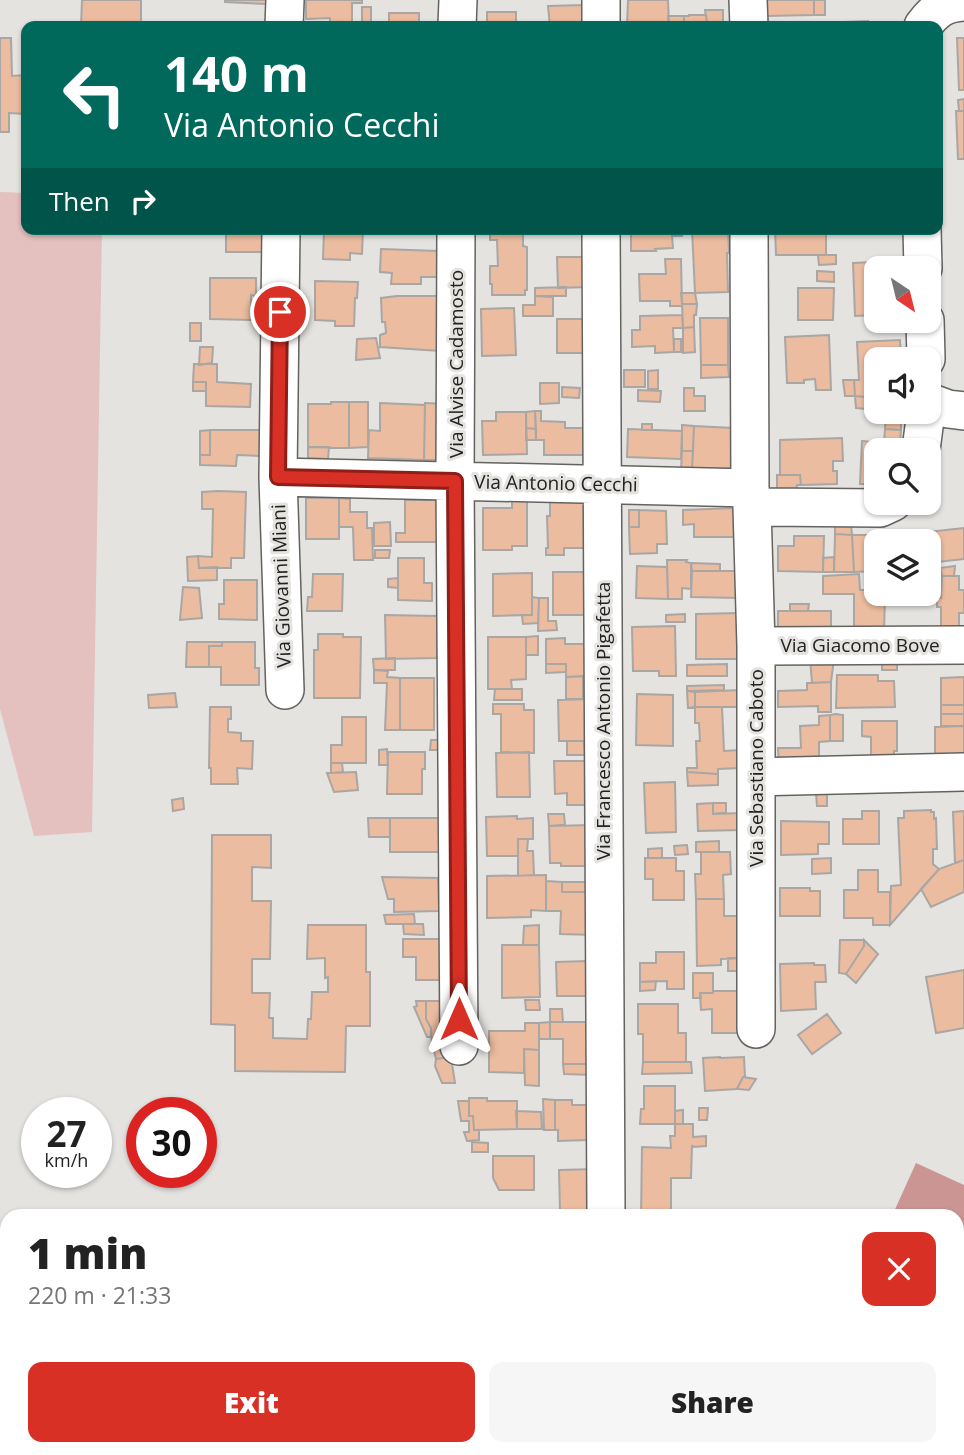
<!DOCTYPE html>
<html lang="en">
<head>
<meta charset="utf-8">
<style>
	:root { --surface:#fff; --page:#f6f6f6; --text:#222; --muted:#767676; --accent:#d93025 }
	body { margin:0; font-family:"Open Sans",sans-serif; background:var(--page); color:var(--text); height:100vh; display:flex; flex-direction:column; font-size:26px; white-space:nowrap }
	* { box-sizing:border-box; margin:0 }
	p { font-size:23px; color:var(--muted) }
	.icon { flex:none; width:38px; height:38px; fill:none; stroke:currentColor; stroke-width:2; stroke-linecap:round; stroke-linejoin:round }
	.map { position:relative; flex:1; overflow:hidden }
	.sheet { position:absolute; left:0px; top:1209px; width:964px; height:247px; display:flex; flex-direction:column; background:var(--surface); border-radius:21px 21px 0 0; box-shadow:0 2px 5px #0004 }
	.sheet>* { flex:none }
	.top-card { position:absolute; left:21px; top:21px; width:922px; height:214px; border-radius:14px; box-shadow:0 2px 5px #0004; background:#00695c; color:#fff; overflow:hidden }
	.needle { width:46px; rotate:145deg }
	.fabs { position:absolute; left:864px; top:256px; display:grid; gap:14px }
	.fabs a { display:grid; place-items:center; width:77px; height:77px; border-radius:14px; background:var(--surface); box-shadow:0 2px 5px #0004; font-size:35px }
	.speed { position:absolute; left:21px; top:1097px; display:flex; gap:14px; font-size:35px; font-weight:700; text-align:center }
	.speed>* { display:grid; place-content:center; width:91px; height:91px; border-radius:50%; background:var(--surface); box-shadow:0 2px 5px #0004; line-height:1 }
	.speed small { font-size:18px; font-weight:400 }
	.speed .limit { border:10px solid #d22; background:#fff; color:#111 }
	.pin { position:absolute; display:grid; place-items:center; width:60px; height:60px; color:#fff; margin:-30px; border:4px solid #fff; border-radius:50%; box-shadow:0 2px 7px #0007 }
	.me { position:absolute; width:77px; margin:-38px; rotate:0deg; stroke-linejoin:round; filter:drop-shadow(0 0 5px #0008) }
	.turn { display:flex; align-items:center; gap:24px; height:147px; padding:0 28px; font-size:32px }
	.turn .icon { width:91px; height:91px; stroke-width:2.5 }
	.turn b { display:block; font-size:49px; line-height:60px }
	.then { display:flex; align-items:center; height:66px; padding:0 28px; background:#0003; gap:14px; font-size:26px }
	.round { display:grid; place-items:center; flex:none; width:74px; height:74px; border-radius:14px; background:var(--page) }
	.summary { display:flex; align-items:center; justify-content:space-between; height:119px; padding:0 28px }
	h1 { font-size:42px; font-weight:800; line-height:52px }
	.action { display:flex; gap:14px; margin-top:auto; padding:14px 28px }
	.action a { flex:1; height:80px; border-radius:14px; background:var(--accent); color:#fff; font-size:28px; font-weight:800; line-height:80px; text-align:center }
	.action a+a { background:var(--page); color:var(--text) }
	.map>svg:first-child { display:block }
	.green { fill:#e4c0bf }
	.forest { fill:#cb9594 }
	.building { fill:#ebbca0; stroke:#a9a6a4; stroke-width:2 }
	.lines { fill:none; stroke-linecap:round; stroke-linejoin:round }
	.minor-casing { stroke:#646360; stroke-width:40 }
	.minor { stroke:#fff; stroke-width:37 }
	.rail-casing { stroke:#878684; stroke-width:8 }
	.rail { stroke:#e4e3e0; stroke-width:5; stroke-dasharray:16; stroke-linecap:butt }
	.route-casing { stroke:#8d1f18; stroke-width:18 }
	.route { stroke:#d93025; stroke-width:12 }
	.labels { text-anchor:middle; stroke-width:6; stroke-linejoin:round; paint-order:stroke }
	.street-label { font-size:19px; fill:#222221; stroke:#e4e3e0 }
</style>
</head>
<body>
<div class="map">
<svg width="964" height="1455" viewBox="0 0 964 1455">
	<rect width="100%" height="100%" fill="#e4e3e0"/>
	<path class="green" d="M0,192l26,1v36h76l-10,603 -58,4 -34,-127z"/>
	<path class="forest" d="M916,1163l48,22v119h-7v-88h-65z"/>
	<path class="building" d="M82,0h59v26h-60z
		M225,0h41v4l-41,-2z
		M306,0h56v3h-10v20h-22v-5l-24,1z
		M628,0h40l1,26h-42z
		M767,0h47v15l-47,1z
		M814,0h11v15h-11z
		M584,5l1,21h-35l-2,-20z
		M362,7h9v16l-9,1z
		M705,10h18v12l-16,1z
		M487,12h29v14h-29z
		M389,13h30v13h-30z
		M689,15h17l1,8 16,-1v4h-39v-10h5z
		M668,16h16v10h-15z
		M868,21v5h17h-40v-4z
		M0,38h11l1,38 14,-1v39l-17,-1v19h-9z
		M957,38h7v52h-5z
		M964,99v12h-5l-1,-11z
		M956,111h8v48h-6z
		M226,229h38v23h-38z
		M324,229h39l-1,25 -12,-1v7l-27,-1z
		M490,229h33v17l4,1v43h-2v5h-33v-11h-2v-18h8l-1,-26h-7z
		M543,229h31v5h-31z
		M654,229h38v2h-10v5h-10l1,12 -18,1 1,2h-25v-21z
		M692,229h36l1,24h-2l1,39 -33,1z
		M775,229h51v26h-50z
		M381,249l57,2v26h-17v7h-30l1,-11 -12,-1z
		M818,255h18v9l-17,1z
		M557,257h31v30l-30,1z
		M665,259h16l1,47h-12v-5h-30l-1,-27h27z
		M896,261l1,7h-20v47l-22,1 -2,-53z
		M817,271l17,1v10l-17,-1z
		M210,278h46v18l-5,-1v25l-41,-1z
		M315,281l43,1 -1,16h-2l-1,28h-19v-5l-20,-1z
		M566,287v9h-31v-8z
		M798,288h36l-1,32h-35z
		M681,293h14l2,11h-15z
		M397,296h41l2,55 -60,-4v-12l6,-2 -1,-11h-3l-1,-24z
		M535,296l18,1v19h-30v-11h12z
		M682,304h15l-1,11h-2v12l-11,1z
		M514,308l2,47 -34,1 -1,-47z
		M682,315l1,13h-10l1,24 -19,1v-7l-23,1v-17h8v-14z
		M700,318h28v47h-27z
		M557,319h32l-1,34h-31z
		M190,323h11v18h-11z
		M694,327l1,25 -12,1v-25z
		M829,335l2,55h-15l-1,-11 -11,1v3h-17l-2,-46z
		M376,338l4,20 -24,2 1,-21z
		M674,339h7v13h-7z
		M900,340l1,19h-24v39l-22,-2 -1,-16h5l-2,-38z
		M200,347h13l-1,16 -13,2z
		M194,364h23v18l34,2 -1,23 -44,-1v-24h-13z
		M701,365h27l1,12 -28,1z
		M624,370h21v17h-21z
		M658,370v19h-10v-18z
		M843,380h11l1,16h-10z
		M193,382h13v9h-13z
		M540,383h19v20l-19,1z
		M562,387l18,1 -1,10 -17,-1z
		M684,388h10v8h11v15h-21z
		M638,390l23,1 -1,11 -22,-1z
		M855,396l22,2v12l-21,-2z
		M331,402h18v46l-41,-1v-43h23z
		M349,402h19v45l-19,1z
		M380,403l45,2 -1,55 -56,-2 1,-28 11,1z
		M425,403l22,1 -2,56h-21z
		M535,411h6v10l24,1v6h24v27h-45v-15h-8z
		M535,411l1,18 -10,-1v-16z
		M496,412h30l1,42 -44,1 -1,-34h14z
		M886,415l15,1v14l-16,-1z
		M642,424h10v6h-10z
		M682,425l12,1 -1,25h-11z
		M694,426l39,2 5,45 -46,-3z
		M526,428l10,1v11h-10z
		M628,429l54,2 -1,28 -54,-2z
		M885,429l16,1 -1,14 -16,-2z
		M210,430v25h-10v-24z
		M210,430h50v26l-23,-1 -1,11 -36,-1v-10h10z
		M842,438l1,23h-10v10h4v13l-36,1 -1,-10h-20v-35z
		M862,441l31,3 -1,6h-15v34h-17z
		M308,447h21l-1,12 -20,-1z
		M682,451h11l-1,19h-11z
		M777,475h23l1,10h-4l-1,9h-19z
		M218,491l28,1 -2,66h-13v10h-32l-1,-12 14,1 1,-48h-11v-17z
		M306,498h33v41h-33z
		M339,498l11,1v13h17v16h5l1,32h-19l-1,-33h-14z
		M512,499h15v47h-15v4h-29v-42h29z
		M405,500h42v42h-51v-9h9z
		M550,502h40v46h-26v7h-18v-7h2l-1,-32h3z
		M737,508v29h-43v-13l-11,1v-15z
		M629,510h10v17h-10z
		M639,510l27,1 1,33h-10v9l-27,1 -1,-27h10z
		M390,522l1,24h-17v-23z
		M835,522l16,2 1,11 -17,-1z
		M964,528v31l-35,4v-22h-9l-1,-8z
		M919,533l1,8h-13v-7z
		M835,534l17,1 2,37h-20z
		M852,535h22v9h3v27l-23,1z
		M874,535l12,1v5h-9v3h-3z
		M794,536h30l-1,36 -45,-1v-25h16z
		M375,550h15l-1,8h-14z
		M198,556l1,12 18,-1v13l-29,1 -1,-24z
		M834,557v15h-11v-14z
		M398,558h26v25h8v18l-34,-1z
		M667,560h20l-1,2 5,1v26l-9,-1v11h-14z
		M691,563l29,1v7h-28z
		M637,566l30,1 1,32 -32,-1z
		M955,566l-1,10h-12l-2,-8z
		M692,571h45l4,27 -50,-1z
		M553,572h37v43h-37z
		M532,573v42l-39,1v-42z
		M313,574h30l-1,37h-35l1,-14h4z
		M859,574l1,16h17v3h8l-1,41 -30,-1v-39h-31v-18z
		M942,576h17v14h5v23h-5v16h-18v-22h-4v-9h4z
		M398,578v10l-10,-1v-8z
		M224,580h33v40l-38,-1v-15h5z
		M183,587l16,1 3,30 -22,2z
		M532,597l7,1 -1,25 -15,1 -1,-9h10z
		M539,598h9v23h8l1,9 -19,1z
		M790,604h19l-1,7h-18z
		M778,611h53v21h-53z
		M740,613v46h-44v-45z
		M685,614v8h-19v-7z
		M385,615l52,1v42l-51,1z
		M675,626l1,50h-17v-5h-26l-1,-44z
		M318,634h25v3h18l-1,61h-46v-48h4z
		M538,636v19h-12v-18z
		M488,637h38v42l-15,1 1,9h-24z
		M565,638v6h26l1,32 -26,1v-13h-20v-25z
		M187,642h35v4h-13v21h-23z
		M222,642h33v26h4v17h-38v-18h-12v-21h13z
		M395,658v12h-21l-1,-11z
		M810,658l24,1 -3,23 -19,1z
		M897,660v10h-15v-9z
		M546,664h20v8l-20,1z
		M727,664v12h-40v-11z
		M374,670l14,1 -1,6 13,1v52h-15l2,-47h-13z
		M837,675h41v6h16l1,26 -59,1z
		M583,676v23h-17v-22z
		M964,677v28h-23v-27z
		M400,678h34v52h-34z
		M831,682v30h-13v-6l-40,1v-16l29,-1v-7z
		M724,685v5l-37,1v-5z
		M495,689h27v11h-28z
		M741,690l1,17h-47v-15z
		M687,691l8,1v15l-7,1z
		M175,693l2,14 -28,1 -1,-13z
		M637,694l36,1v51l-37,-1z
		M592,699l1,42h-34l-1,-41z
		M493,704h31v6h10v43l-33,-1v-38h-8z
		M941,705h23v9h-23z
		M210,707h21v12h-3v13l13,1v8h12l-1,28 -15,-1 1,16h-27v-16h-2z
		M695,707h27l2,44 16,-1 1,18 -23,1v5l-31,-2v-4h10l-1,-27h4l-1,-18h-4z
		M836,714l7,1v26h-13v-26z
		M941,714h23v12h-23z
		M830,715v26l-11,1v16l-40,8 -1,-18h23l-1,-22 19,-1v-9z
		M342,717h24v46h-35v-18h11z
		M862,721h35v30h-3v15h-23v-29l-9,-1z
		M964,726v40h-29v-39z
		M431,740h19v10h-20z
		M567,741h17l1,14h-18z
		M387,749l1,16h-9v-15z
		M388,752h37v17h-3v25h-35z
		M529,752l1,45h-33l-1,-44z
		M554,761h31v26h9v18h-27v-12l-12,1z
		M331,763h11l1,9 -12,1z
		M356,772l2,18 -24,2 -7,-19z
		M687,772l31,2v11l-30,1z
		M675,782l1,50 -30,1 -2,-50z
		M816,793h11v13h-10z
		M183,798l1,11 -11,2 -1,-11z
		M713,803h13v10l-13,1z
		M713,803v11l29,-1v17l-44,1 -1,-27z
		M931,810v2h3v7l2,-1 1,31h-4v15l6,5 -49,56 1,-39 10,-1 -3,-67h6v-7z
		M862,811h17v33h-36v-25h19z
		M964,811v49l-9,3 -2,-51z
		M548,814h16l1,11 -16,1z
		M517,816v3l16,-1v21h-15v17h-31l-1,-39z
		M368,818h22v19h-21z
		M390,818h57v34h-57z
		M781,821l48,1v22h-11v10l-37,1z
		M593,825l1,41h-33v-3h-11l-1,-37z
		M212,835h59v33l-19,-1v34h19l-1,58h-18v34h18l-1,25h4v20l34,1 1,-20h3l1,-27h16v-15l-3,1v-20l-18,1 1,-34h58v47h4v54h-24l-1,46 -110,-1v-46l-24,-1z
		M518,839h10l-1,12h6l1,24 -16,1z
		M719,841v11h-23v-10z
		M687,845l1,9 -13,1 -1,-9z
		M662,848v10h-14v-9z
		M701,852h29l1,22 -8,1 1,24h-28l-1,-25h6z
		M645,858h31v13h8v29h-31v-21h-8z
		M831,858v15l-19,1v-15z
		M964,860v32l-33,15 -10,-18 18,-20z
		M858,870h20v22h12v33h-17v-7h-29v-28h14z
		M546,875v36l-15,-1v7l-44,1v-42z
		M382,877l56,1 1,33 -45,1v-13h-6z
		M546,881l16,1v10h27l6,43 -35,-1 1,-23h-15z
		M562,882h28l-1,10h-27z
		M780,888h30v3h10v25h-40z
		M696,899h28v17h13v24h6l1,18 -23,1v6l-24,1z
		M414,914l1,10h-29l-2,-9z
		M403,924h20l1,11 -20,-1z
		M539,925v20h-16l1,-19z
		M403,939h47l1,41h-35v-23h-13z
		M840,940h24v6l-18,28 -7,-1z
		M864,940l14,14 -22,29 -10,-9 18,-28z
		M502,945h37l1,52 -38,1z
		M656,952h28v37h-17v-8l-27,1v-19h16z
		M728,958h16v13h-16z
		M587,961l1,35h-31l-1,-34z
		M814,963v2h11l1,17h-11l1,27 -35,2 -1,-47z
		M964,970v58l-28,5 -10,-56z
		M693,973h20v20h-13l1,5h-8z
		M656,981l-1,9 -15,1v-9z
		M713,991h25l9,42h-35v-24l-11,1 -1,-17h13z
		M525,1000h14l1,10h-14z
		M416,1001h10v18l5,9v9h-4l-13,-30 3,-1z
		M426,1001h24l1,56 -15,2 -4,-16 -1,-15 -5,-9z
		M638,1004h40v29h8v29h-43v-28h-5z
		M550,1009h12l1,13h-13z
		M827,1014l14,19 -29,21 -14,-19z
		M550,1022h42l4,42h-33v-25h-13z
		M550,1022v17h-11v-16z
		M525,1023h14v27l-15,-1v24l-35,-1v-41h36z
		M524,1049l15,1v36l-14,-1z
		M451,1057l4,26h-13l-7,-17 1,-7z
		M720,1057v1l24,-1 1,20h-2l-6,12 -32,2 -2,-33z
		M643,1062h48l1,11 -50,1z
		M563,1064h31v11l-30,-1z
		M743,1077l13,2 -7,11 -12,-1z
		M644,1086h31v38h-35l1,-15h3z
		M469,1098h18v3h30v28l-43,1 -1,-14h-4z
		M543,1099l12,1v30h-11z
		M555,1100h17v5h25v25h-10v10l-29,1v-11h-3z
		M458,1101h11v15h4l1,14h5v10l-12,1 -3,-9h5v-11h-8z
		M699,1108h9l-1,12h-8z
		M683,1110v14h-8v-13z
		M516,1111l25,1 1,17h-25z
		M675,1124h18v13l13,-1v10l-13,1 -1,-2 -1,33h-20v38h-30l1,-69 29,1 -1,-12h5z
		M472,1142l16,1v9h-16z
		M493,1156h41v34h-35l-6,-12z
		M597,1169l1,42 -38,1 -1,-42z
		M598,1211v5h-49v-4z
		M7,1322v46l-7,1v-44z"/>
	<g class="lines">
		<g class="minor-casing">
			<path id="minor" d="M601,0v26
				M748,0l1,26
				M284,26l1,-26
				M457,26l1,-26
				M923,26c12,-16 21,-23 41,-24
				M281,229l-3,248 7,213
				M456,229l-1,252 4,565
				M601,229l5,984
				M749,229l1,259 2,19 4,139v383
				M922,229l1,39
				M925,320l1,39
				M929,402l19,7 16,2
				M921,450l5,-39
				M278,477l472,11
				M752,507l128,1 13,-6
				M756,646l208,-1
				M756,777l208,-5"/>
		</g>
		<use href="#minor" class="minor"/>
		<g class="rail-casing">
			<path id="rail" d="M957,1334l7,-1
				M957,1348l7,-1
				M0,1399h7
				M0,1413h7"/>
		</g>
		<use href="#rail" class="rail"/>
	</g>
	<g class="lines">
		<g class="route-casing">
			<path id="route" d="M280,312l-2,165 177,4 4,538"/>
		</g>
		<use href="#route" class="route"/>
	</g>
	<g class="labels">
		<g class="street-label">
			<text transform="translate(456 364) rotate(-90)" y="7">Via Alvise Cadamosto</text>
			<text transform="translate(556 483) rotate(1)" y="7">Via Antonio Cecchi</text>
			<text transform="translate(281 586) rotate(-92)" y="7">Via Giovanni Miani</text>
			<text x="860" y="652">Via Giacomo Bove</text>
			<text transform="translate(603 721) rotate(-90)" y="7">Via Francesco Antonio Pigafetta</text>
			<text transform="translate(756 768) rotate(-90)" y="7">Via Sebastiano Caboto</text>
		</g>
	</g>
</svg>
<div class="fabs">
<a><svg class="needle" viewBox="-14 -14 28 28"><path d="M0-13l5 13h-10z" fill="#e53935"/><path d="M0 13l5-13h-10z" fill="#767676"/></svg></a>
<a><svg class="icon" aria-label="sound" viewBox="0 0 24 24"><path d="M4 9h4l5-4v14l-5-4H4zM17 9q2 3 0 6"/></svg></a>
<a><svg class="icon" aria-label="search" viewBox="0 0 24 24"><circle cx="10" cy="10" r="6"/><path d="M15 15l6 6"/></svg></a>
<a><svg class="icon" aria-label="layers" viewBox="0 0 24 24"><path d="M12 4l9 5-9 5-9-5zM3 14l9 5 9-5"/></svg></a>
</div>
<div class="speed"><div>27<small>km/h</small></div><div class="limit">30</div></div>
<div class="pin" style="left:280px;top:312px;background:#d93025"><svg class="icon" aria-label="arrive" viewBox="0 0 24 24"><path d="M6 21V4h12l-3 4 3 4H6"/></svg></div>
<svg class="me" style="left:459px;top:1019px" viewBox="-20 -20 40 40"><path d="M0-17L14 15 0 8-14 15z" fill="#d93025" stroke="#fff" stroke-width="4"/></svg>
<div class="top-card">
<div class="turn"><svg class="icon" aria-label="left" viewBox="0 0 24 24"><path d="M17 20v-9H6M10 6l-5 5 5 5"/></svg><div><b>140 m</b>Via Antonio Cecchi</div></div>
<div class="then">Then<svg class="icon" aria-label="right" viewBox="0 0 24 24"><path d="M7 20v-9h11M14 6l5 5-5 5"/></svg></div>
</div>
<section class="sheet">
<div class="summary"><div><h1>1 min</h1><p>220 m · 21:33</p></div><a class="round" style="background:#d93025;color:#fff"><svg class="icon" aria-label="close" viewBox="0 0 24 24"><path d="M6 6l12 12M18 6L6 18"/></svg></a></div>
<div class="action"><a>Exit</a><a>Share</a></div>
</section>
</div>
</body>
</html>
